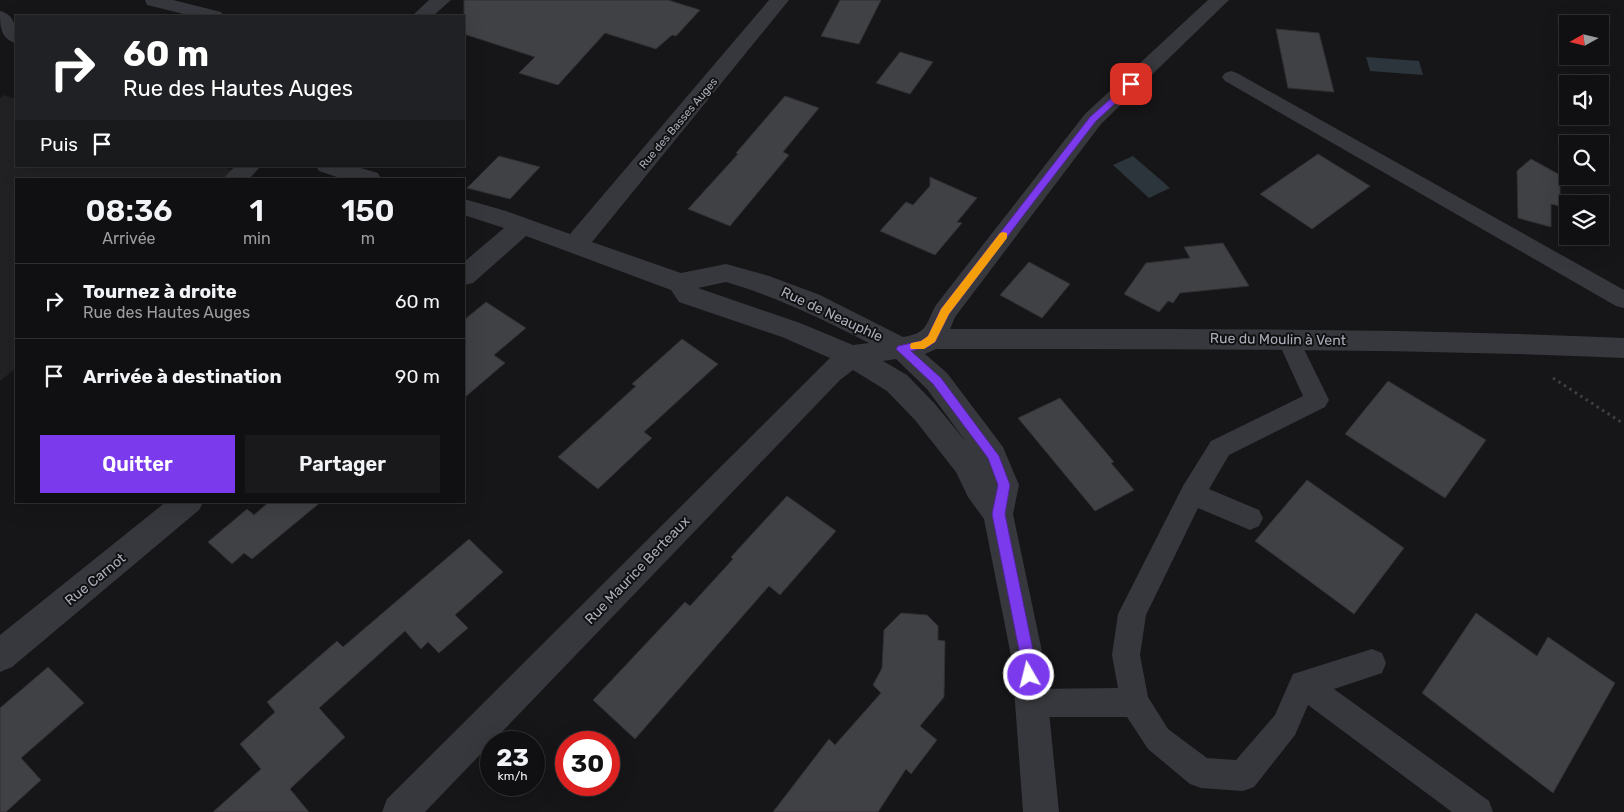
<!DOCTYPE html>
<html lang="fr">
<head>
<meta charset="utf-8">
<style>
	:root { --surface:#101012; --page:#19191b; --text:#f1f3f6; --muted:#9c9d9f; --line:#303032; --accent:#7c3aed }
	body { margin:0; font-family:Rubik,sans-serif; background:var(--page); color:var(--text); height:100vh; display:flex; flex-direction:column; font-size:19px; white-space:nowrap }
	* { box-sizing:border-box; margin:0 }
	p { font-size:16px; color:var(--muted) }
	.icon { flex:none; width:28px; height:28px; fill:none; stroke:currentColor; stroke-width:2; stroke-linecap:round; stroke-linejoin:round }
	.map { position:relative; flex:1; overflow:hidden }
	.panel { position:absolute; left:15px; top:178px; width:450px; height:325px; display:flex; flex-direction:column; background:var(--surface); border-radius:0px; box-shadow:0 5px 20px #0002,0 0 0 1px var(--line) }
	.panel>* { flex:none }
	.banner { position:absolute; left:15px; top:15px; width:450px; height:152px; border-radius:0px; box-shadow:0 5px 20px #0002,0 0 0 1px var(--line); background:#202124; color:#fff; overflow:hidden }
	.needle { width:32px; rotate:262deg }
	.controls { position:absolute; left:1559px; top:15px; display:grid; gap:10px }
	.controls a { display:grid; place-items:center; width:50px; height:50px; border-radius:0px; background:var(--surface); box-shadow:0 5px 20px #0002,0 0 0 1px var(--line); font-size:25px }
	.speed { position:absolute; left:480px; top:731px; display:flex; gap:10px; font-size:25px; font-weight:700; text-align:center }
	.speed>* { display:grid; place-content:center; width:65px; height:65px; border-radius:50%; background:var(--surface); box-shadow:0 5px 20px #0002,0 0 0 1px var(--line); line-height:1 }
	.speed small { font-size:12px; font-weight:400 }
	.speed .limit { border:8px solid #d22; background:#fff; color:#111 }
	.pin { position:absolute; display:grid; place-items:center; width:42px; height:42px; color:#fff; margin:-21px; border-radius:10px; box-shadow:0 2px 8px #0006 }
	.me { position:absolute; width:55px; margin:-28px; rotate:352deg; stroke-linejoin:round; filter:drop-shadow(0 0 4px #0008) }
	.turn { display:flex; align-items:center; gap:18px; height:105px; padding:0 25px; font-size:22px }
	.turn .icon { width:65px; height:65px; stroke-width:2.5 }
	.turn b { display:block; font-size:35px; line-height:42px }
	.then { display:flex; align-items:center; height:48px; padding:0 25px; background:#0003; gap:10px; font-size:19px }
	.eta { display:flex; justify-content:space-evenly; align-items:center; height:85px; text-align:center }
	.eta b { font-size:30px; font-weight:600; line-height:35px }
	.cta { display:flex; gap:10px; margin-top:auto; padding:10px 25px }
	.cta a { flex:1; height:58px; border-radius:0px; background:var(--accent); color:#fff; font-size:20px; font-weight:600; line-height:58px; text-align:center }
	.cta a+a { background:var(--page); color:var(--text) }
	ul { padding:0; list-style:none }
	li { display:flex; align-items:center; gap:15px; height:75px; padding:0 25px; border-top:1px solid var(--line) }
	li div { flex:1 }
	li b { display:block; font-size:19px }
	li em { font-style:normal }
	.map>svg:first-child { display:block }
	.built { fill:#222225 }
	.water { fill:#2c353c }
	.building { fill:#404145; stroke:#303034 }
	.lines { fill:none; stroke-linecap:round; stroke-linejoin:round }
	.path { stroke:#3d3f44; stroke-width:3; stroke-dasharray:2.5 4; stroke-linecap:butt }
	.service { fill:#37383d; fill-rule:evenodd }
	.minor { fill:#37383d; fill-rule:evenodd }
	.route { fill:#7c3aed; stroke:#51269a }
	.slow { fill:#f59e0b }
	.labels { text-anchor:middle; stroke-width:4; stroke-linejoin:round; paint-order:stroke }
	.far-street-label { font-size:11px; fill:#a8adb8; stroke:#111113 }
	.street-label { font-size:14px; fill:#a8adb8; stroke:#111113 }
</style>
</head>
<body>
<div class="map">
<svg width="1624" height="812" viewBox="0 0 1624 812">
	<rect width="100%" height="100%" fill="#161618"/>
	<path class="built" d="M4,95l12,4v67h204l24,8 -4,5h-224v189l-16,13v-283z"/>
	<path class="water" d="M1366,57l53,4 4,14 -53,-4z
		M1133,156l37,32 -21,10 -36,-33z"/>
	<path class="building" d="M464,0h204l32,10 -24,26 -4,-1 -16,14 -51,-16 -47,52 -39,-12 16,-16 -71,-23z
		M840,0h41l-22,44 -38,-8z
		M1276,29l43,4 15,59 -46,-4z
		M900,52l33,10 -23,32 -34,-11z
		M785,96l34,12 -36,44 6,3 -59,71 -42,-17 50,-55 -2,-1z
		M1318,154l52,32 -58,43 -52,-35z
		M499,156l41,11 -30,32 -43,-11z
		M1531,159l29,16v31l-9,-2v23l-33,-9 -1,-47z
		M930,177l47,21 -20,24 5,1 -27,32 -55,-24 26,-29 7,3 17,-19z
		M1223,243l26,43 -69,7 -7,10 -5,-2 -9,11 -35,-18 22,-31 44,-5 -6,-11z
		M1029,262l41,22 -28,34 -42,-23z
		M486,302l40,26 -32,27 11,8 -41,35v-78z
		M682,339l36,25 -74,68 8,6 -54,51 -40,-32 78,-71 -4,-2z
		M1388,381l98,59 -41,58 -100,-64z
		M1060,398l54,64 -3,1 23,27 -39,21 -77,-93z
		M1307,480l97,68 -50,66 -99,-73z
		M787,496l49,35 -56,64 -11,-9 -134,153 -42,-39 92,-98 5,4 43,-47 -2,-2z
		M270,501h52l-70,58 -8,-6 -12,11 -24,-22 39,-33 7,6z
		M469,539l34,33 -48,43 13,13 -29,25 -11,-11 -7,7 -16,-18 -86,77 26,29 -55,52 19,23h-96l48,-43 -21,-25 35,-32 -8,-10 70,-61 6,6z
		M901,613l26,2 11,11v14l7,1 -1,56 -24,29 17,14 -26,34 -5,-5 -28,43h-105l56,-73 6,6 46,-52 -8,-8 9,-17 2,-38z
		M1476,613l61,43 11,-19 67,46 -62,110 -131,-100z
		M48,667l36,36 -63,55 20,22 -35,32h-6v-104z"/>
	<g class="lines">
		<path class="path" d="M1553,378l71,46"/>
		<path class="service" d="M1231,71l6,2 387,217v18l-8,-2 -391,-225 -3,-4 3,-4z
			M1288,330l8,3 33,67 -4,7 -96,48 -20,34 50,21 4,8 -4,8 -9,4 -52,-22 -52,107 -6,40 8,42 20,32 39,29 29,2 39,-45 18,-41 79,-25 10,4 4,10 -4,10 -48,16 155,112 4,11h-41l-144,-107 -13,30 -41,52 -11,4 -42,-3 -11,-4 -42,-35 -21,-32h-96l-10,-4 -4,-10 4,-10 10,-4 87,-1 -6,-33 6,-41 65,-128 28,-45 92,-45 -26,-57 3,-6z"/>
		<path class="minor" d="M145,0h28l48,12 3,4h-32l-45,-11z
			M429,0h22l-18,16h-21z
			M769,0h20l-197,242 89,31 45,-9 43,12 51,19 83,42c25,-4 22,-12 33,-32l149,-191 123,-114h21l-128,124 -146,193 -5,12c225,0 449,-1 674,9v20c-229,-10 -458,-9 -688,-9l-11,5 22,19 56,74 16,38 -6,29 31,147 15,151h-36l-11,-151 -28,-142 -16,-22 -12,-25 -41,-52 -28,-29 -34,-21 -13,10 -415,432h-43l5,-13 443,-441 -48,-21 -103,-35 -8,-12 -145,-54 -53,47 -9,2v-23l40,-34 -40,-13v-16l42,12 64,23zM726,282c51,15 96,37 143,61l-16,2 -53,-22 -102,-35zM896,359l31,30 40,54 -32,-39 -28,-29 -24,-14z
			M0,11c16,4 16,18 16,32 -16,-4 -16,-18 -16,-32z
			M235,166h26l-12,13h-26z
			M316,166h38l24,7 3,6h-38l-24,-8z
			M167,501h37l-5,9 -187,157 -12,5v-37z"/>
	</g>
	<path class="route" d="M1131,81l5,3 -2,2 -38,35 -67,87 -80,106 -14,28 -7,5 -17,4 30,27 58,78 11,29 -5,29 30,146 1,15 -2,5 -5,2 -5,-2 -3,-20 -29,-146 6,-29 -10,-27 -55,-74 -37,-35 2,-3 23,-5 7,-5 13,-27 149,-192z"/>
	<path class="slow" d="M1003,232l4,1v5l-58,76 -14,28 -11,7h-13l-1,-3 1,-3 10,-2 7,-5 13,-27 59,-76z"/>
	<g class="labels">
		<g class="far-street-label">
			<text transform="translate(678 123) rotate(-50)" y="4">Rue des Basses Auges</text>
		</g>
		<g class="street-label">
			<text transform="translate(832 314) rotate(25)" y="5">Rue de Neauphle</text>
			<text transform="translate(1278 339) rotate(1)" y="5">Rue du Moulin à Vent</text>
			<text transform="translate(637 570) rotate(-46)" y="5">Rue Maurice Berteaux</text>
			<text transform="translate(95 579) rotate(-39)" y="5">Rue Carnot</text>
		</g>
	</g>
</svg>
<div class="controls">
<a><svg class="needle" viewBox="-14 -14 28 28"><path d="M0-13l5 13h-10z" fill="#e53935"/><path d="M0 13l5-13h-10z" fill="#9c9d9f"/></svg></a>
<a><svg class="icon" aria-label="sound" viewBox="0 0 24 24"><path d="M4 9h4l5-4v14l-5-4H4zM17 9q2 3 0 6"/></svg></a>
<a><svg class="icon" aria-label="search" viewBox="0 0 24 24"><circle cx="10" cy="10" r="6"/><path d="M15 15l6 6"/></svg></a>
<a><svg class="icon" aria-label="layers" viewBox="0 0 24 24"><path d="M12 4l9 5-9 5-9-5zM3 14l9 5 9-5"/></svg></a>
</div>
<div class="speed"><div>23<small>km/h</small></div><div class="limit">30</div></div>
<div class="pin" style="left:1131px;top:84px;background:#d93025"><svg class="icon" aria-label="arrive" viewBox="0 0 24 24"><path d="M6 21V4h12l-3 4 3 4H6"/></svg></div>
<svg class="me" style="left:1029px;top:675px" viewBox="-20 -20 40 40"><circle r="17" fill="#7c3aed" stroke="#fff" stroke-width="3"/><path d="M0-11L8 9 0 5-8 9z" fill="#fff"/></svg>
<div class="banner">
<div class="turn"><svg class="icon" aria-label="right" viewBox="0 0 24 24"><path d="M7 20v-9h11M14 6l5 5-5 5"/></svg><div><b>60 m</b>Rue des Hautes Auges</div></div>
<div class="then">Puis<svg class="icon" aria-label="arrive" viewBox="0 0 24 24"><path d="M6 21V4h12l-3 4 3 4H6"/></svg></div>
</div>
<section class="panel">
<div class="eta">
<div><b>08:36</b><p>Arrivée</p></div>
<div><b>1</b><p>min</p></div>
<div><b>150</b><p>m</p></div>
</div>
<ul>
<li><svg class="icon" aria-label="right" viewBox="0 0 24 24"><path d="M7 20v-9h11M14 6l5 5-5 5"/></svg><div><b>Tournez à droite</b><p>Rue des Hautes Auges</p></div><em>60 m</em></li>
<li><svg class="icon" aria-label="arrive" viewBox="0 0 24 24"><path d="M6 21V4h12l-3 4 3 4H6"/></svg><div><b>Arrivée à destination</b></div><em>90 m</em></li>
</ul>
<div class="cta"><a>Quitter</a><a>Partager</a></div>
</section>
</div>
</body>
</html>
